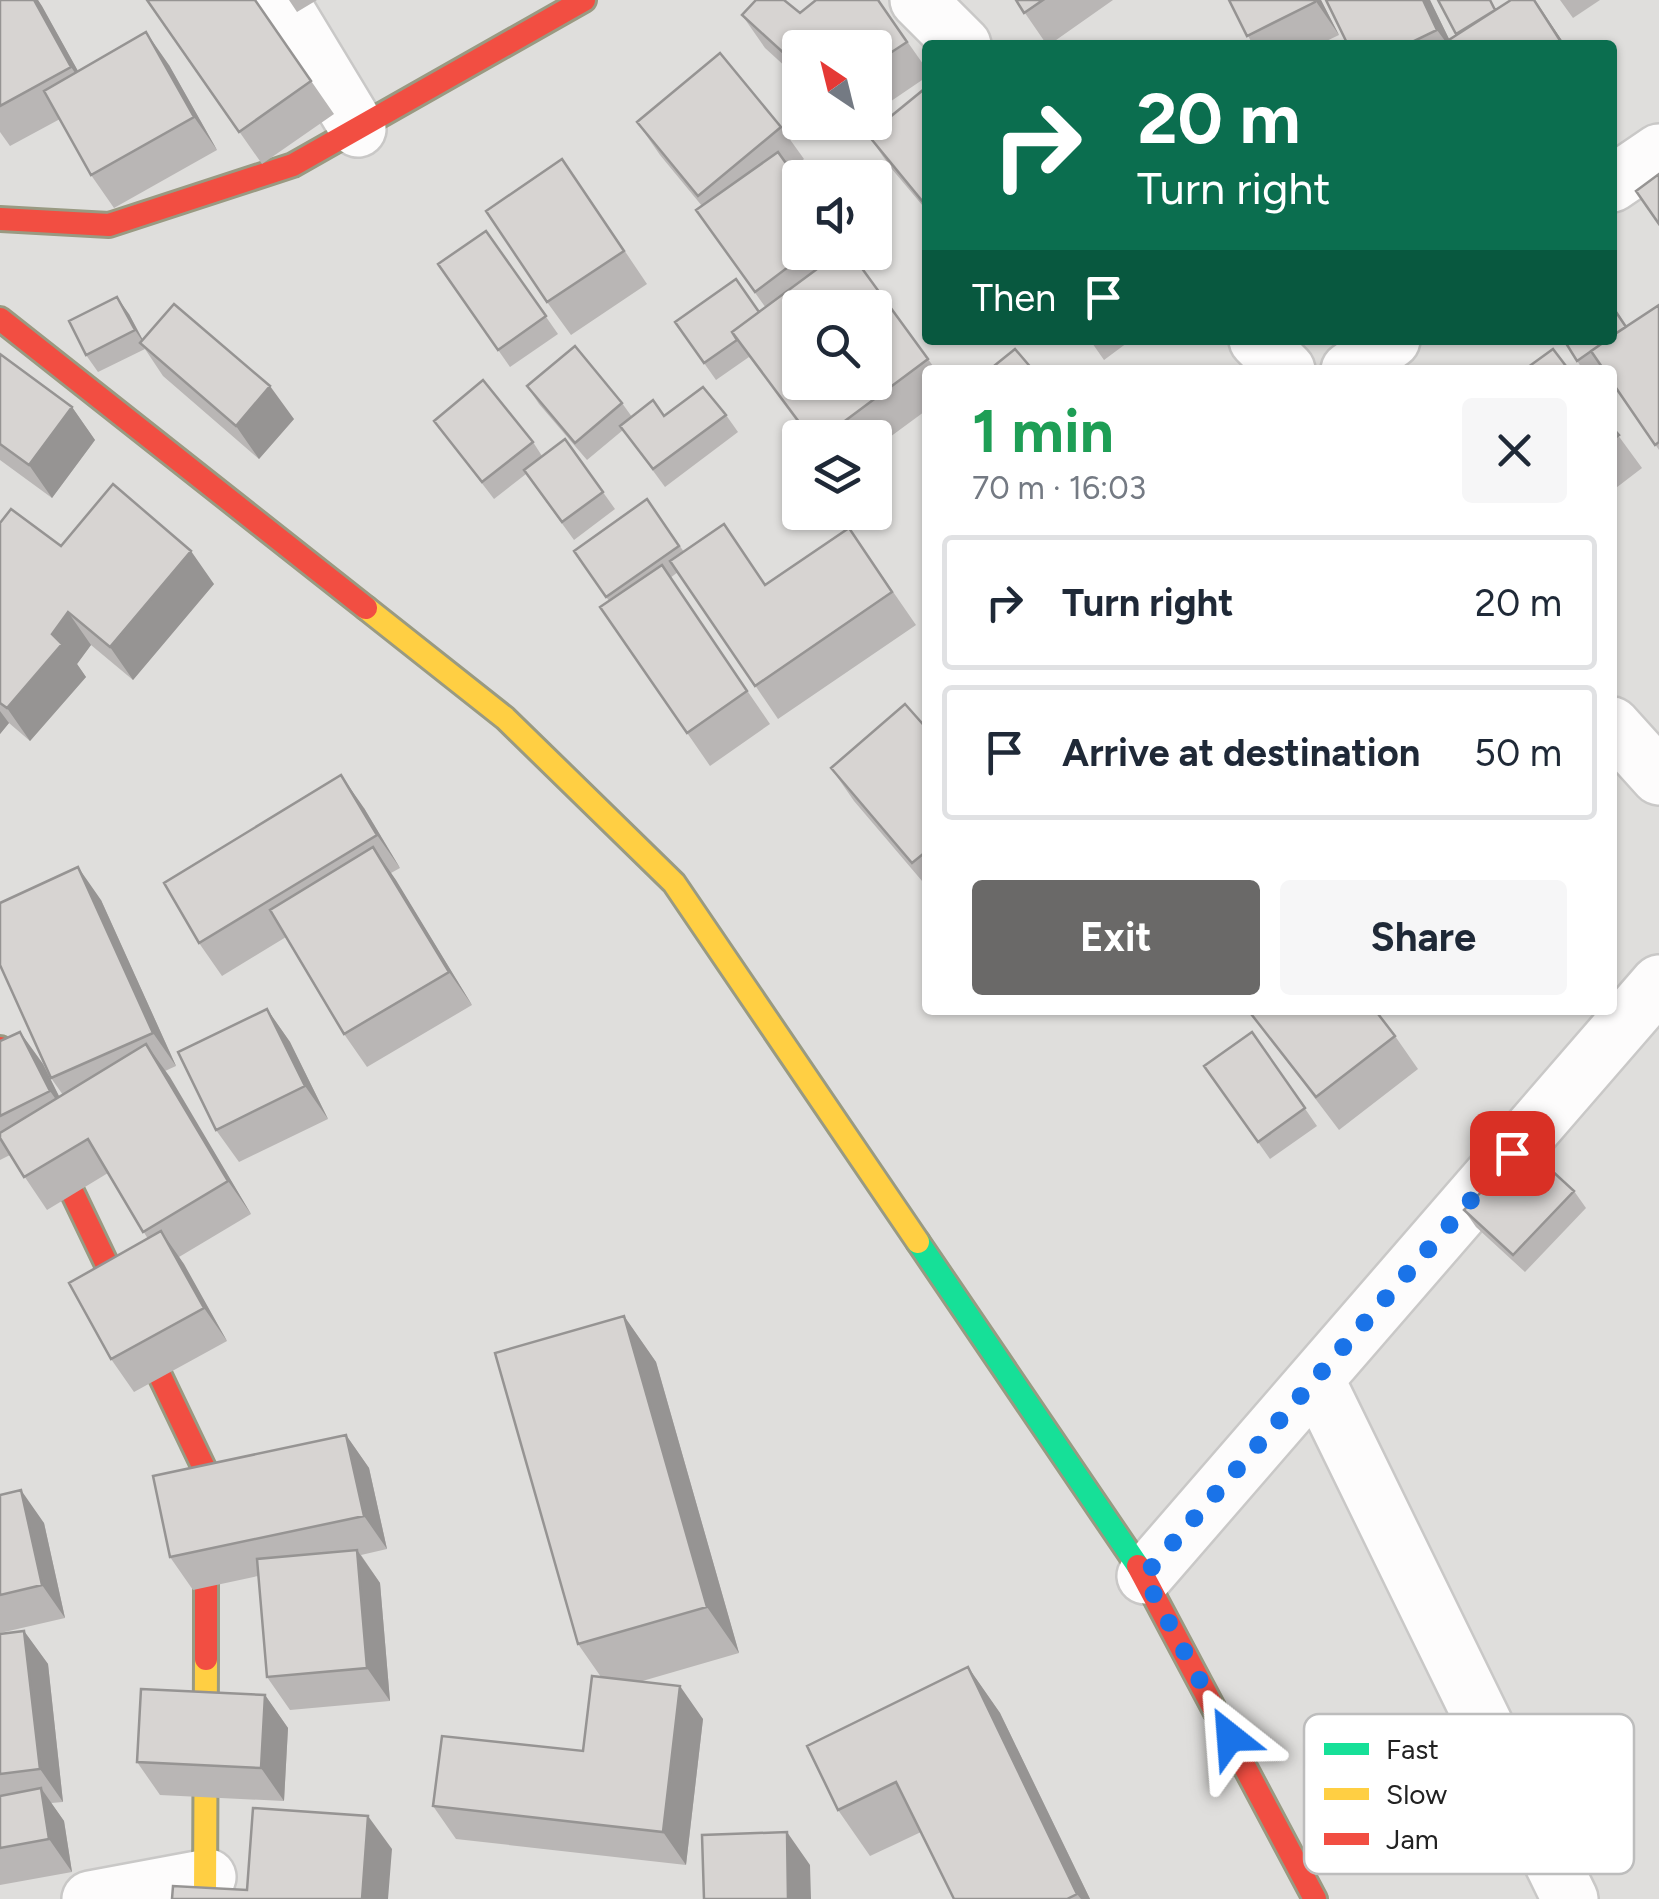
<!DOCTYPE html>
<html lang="en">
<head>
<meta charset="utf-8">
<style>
	:root { --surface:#fff; --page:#f6f6f7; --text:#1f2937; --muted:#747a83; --line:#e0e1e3; --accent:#6a6968 }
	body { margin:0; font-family:Figtree,sans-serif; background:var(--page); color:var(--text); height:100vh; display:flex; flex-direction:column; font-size:38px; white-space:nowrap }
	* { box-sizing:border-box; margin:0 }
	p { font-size:32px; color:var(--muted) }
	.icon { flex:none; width:55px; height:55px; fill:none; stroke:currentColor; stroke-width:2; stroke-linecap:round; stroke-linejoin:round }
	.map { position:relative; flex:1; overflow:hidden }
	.sheet { position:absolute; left:922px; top:365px; width:695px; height:650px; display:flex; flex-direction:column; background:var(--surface); border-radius:10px; box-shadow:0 2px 8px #0004 }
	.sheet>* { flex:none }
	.banner { position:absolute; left:922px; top:40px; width:695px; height:305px; border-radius:10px; box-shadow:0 2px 8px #0004; background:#0b6e4f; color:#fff; overflow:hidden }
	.needle { width:65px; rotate:325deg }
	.tools { position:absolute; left:782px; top:30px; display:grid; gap:20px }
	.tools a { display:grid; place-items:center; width:110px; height:110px; border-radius:10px; background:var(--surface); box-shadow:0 2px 8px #0004; font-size:50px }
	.pin { position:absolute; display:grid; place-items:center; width:85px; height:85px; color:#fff; margin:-42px; border-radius:20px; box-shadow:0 5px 15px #0006 }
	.me { position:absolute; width:110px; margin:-55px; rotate:332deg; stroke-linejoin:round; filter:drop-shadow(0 0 8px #0008) }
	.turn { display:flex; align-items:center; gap:35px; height:210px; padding:0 50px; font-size:45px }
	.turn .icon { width:130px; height:130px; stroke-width:2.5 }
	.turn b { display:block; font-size:70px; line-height:85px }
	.then { display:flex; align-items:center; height:95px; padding:0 50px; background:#0003; gap:20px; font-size:38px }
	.round { display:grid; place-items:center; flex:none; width:105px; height:105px; border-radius:10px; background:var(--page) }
	.head { display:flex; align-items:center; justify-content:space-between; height:170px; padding:0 50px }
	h1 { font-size:60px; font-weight:700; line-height:75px; color:#1e9e55 }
	.button { display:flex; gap:20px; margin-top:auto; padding:20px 50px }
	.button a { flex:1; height:115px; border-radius:10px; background:var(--accent); color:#fff; font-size:40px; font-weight:700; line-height:115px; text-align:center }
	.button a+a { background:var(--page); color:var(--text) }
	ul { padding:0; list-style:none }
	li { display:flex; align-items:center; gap:30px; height:135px; margin:0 20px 15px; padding:0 30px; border:5px solid var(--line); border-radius:10px }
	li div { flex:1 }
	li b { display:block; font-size:38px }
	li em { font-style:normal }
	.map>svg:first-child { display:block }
	.residential { fill:#dfdedc; fill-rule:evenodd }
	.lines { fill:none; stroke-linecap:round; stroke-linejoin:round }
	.street-casing { stroke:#c9c8c7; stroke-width:60 }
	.fast-casing { stroke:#999a82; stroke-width:28 }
	.slow-casing { stroke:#999a82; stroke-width:28 }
	.jam-casing { stroke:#999a82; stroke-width:28 }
	.street { stroke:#fdfcfc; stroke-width:55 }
	.fast { stroke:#16e098; stroke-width:22 }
	.slow { stroke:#ffcf43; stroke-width:22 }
	.jam { stroke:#f24e42; stroke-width:22 }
	.wall { fill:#b9b6b5 }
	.shaded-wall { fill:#969493 }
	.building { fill:#d7d4d2; stroke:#969493; stroke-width:2.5; fill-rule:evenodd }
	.route { stroke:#1a73e8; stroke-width:18; stroke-dasharray:0 32.4 }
	.key { fill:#fff; stroke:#bdbdbd; stroke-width:2.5 }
	.key-label { font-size:28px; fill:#222 }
</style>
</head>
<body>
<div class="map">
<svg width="1659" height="1899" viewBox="0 0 1659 1899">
	<rect width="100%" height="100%" fill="#f0eeeb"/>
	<path class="residential" d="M0,0h1659v1899h-1659zM928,45h684v295h-684zM800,48h75v74h-75zM800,178h75v74h-75zM800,308h75v74h-75zM928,370h684v640h-684zM800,438h75v74h-75z"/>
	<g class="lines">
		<g class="street-casing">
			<path id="street" d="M280,0l78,129
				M918,0l45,45
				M1612,184l47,-32
				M1257,340l30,30
				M1349,370l43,-30
				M1612,725l47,52
				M1316,1379l254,520
				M1145,1576l514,-593
				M90,1899l118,-22"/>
		</g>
		<g class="fast-casing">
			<path id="fast" d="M918,1242l220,324"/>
		</g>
		<g class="slow-casing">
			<path id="slow" d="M366,608l139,110 169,165 244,359
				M205,1899l1,-240"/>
		</g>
		<g class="jam-casing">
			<path id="jam" d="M0,219l109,6 184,-60 291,-165
				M0,319l366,289
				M0,1048l35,66 171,358v187
				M1138,1566l177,333"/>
		</g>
		<use href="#street" class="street"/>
		<use href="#fast" class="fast"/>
		<use href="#slow" class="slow"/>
		<use href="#jam" class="jam"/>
	</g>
	<path class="wall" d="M0,0h38l40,71 91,-6 48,85 -103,58 -23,-33 -31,-56 -50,27 -10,-14z
		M147,0h108l79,114 -72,50z
		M289,0h28l-20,12z
		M878,0l50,71v5l-53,36v-64h-75v32l-35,-32 -23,-33 58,-2z
		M1016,0h97l-64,45h-2z
		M1229,0h92l18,35 -21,10h-65z
		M1326,0h104l19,39 48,-30 38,-9 30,45h-217z
		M1560,0h40l-27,18z
		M928,86v126l-37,-44 -23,-33z
		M637,122l144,5 23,32 -13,11 9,82h50l86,118h-8v39l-53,39v-10h-66l-60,-81 -33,23 -41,-58 84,-10 7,-4 -70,-98 6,-4 -42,-51z
		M585,192l62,92 -76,51 -24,-33z
		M486,231l72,103 -48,33 -72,-103z
		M1612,304l15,23 32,-22v145l-55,-81 -21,1 -19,-30h48z
		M129,314l14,26 151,79 -35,40 -96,-83 -18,-27 -47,23 -12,-17z
		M1090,340h41l-27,20z
		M0,354l72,53 23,33 -43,58 -52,-38z
		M527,386l95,17 10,14 94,-2 12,17 -73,55 -42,-57 -36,30 -48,-56z
		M434,421l99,21 9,14 23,-17 50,70 -41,31 -48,-66 -32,25z
		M1612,427l30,41 -30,23z
		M647,499l37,53 82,32 83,-56 67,97 -138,94 -100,-147 -8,6 100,146 -60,42 -110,-159 9,-6 -35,-50z
		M0,523l61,23 153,38 -81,96 -42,-35 -14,19 9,13 -56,64 -21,-18 -9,11z
		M928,730v158l-74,-87 -23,-33z
		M364,808l36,60 -9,5 81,132 -105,62 -23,-33 -58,-97 -64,39 -23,-33z
		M101,900l75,166 -11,5 86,143 -72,43 48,84 -93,51 -23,-33 37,-120 -40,-66 -61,37 -37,-55 -10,5v-119l20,-9 23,32 16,33 4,-2 -12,-17z
		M267,1009l23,33 38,77 -89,43 -23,-32z
		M1248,1010l147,26 23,33 -79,61z
		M1252,1032l65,94 -47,33 -66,-93z
		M1574,1191l12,17 -61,64 -49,-45 -12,-17z
		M624,1316l32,46 83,291 -100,29 64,37 -17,146 -230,-26 -23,-33 150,-55 18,-74 -23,-33z
		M346,1435l23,33 18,81 -26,6 19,28 10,118 -100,9 -23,-33 -9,-101 -65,14 -23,-33z
		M0,1495l44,28 21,95 -65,15z
		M24,1631l24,33 15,138 -12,1 13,18 8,51 -72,13v-251z
		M968,1667l32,46 90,186h-136l-33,-67 -51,24 -32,-46z
		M265,1695l23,33 -4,73 -124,-6 -23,-33z"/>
	<path class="shaded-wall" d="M34,0h4l4,6 52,94 -23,-33z
		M1315,0h6l18,35z
		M1423,0h7l22,45h-4l-11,-15z
		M1535,0l15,23 15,22h-2z
		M146,32l23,33 48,85 -23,-33z
		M117,297l12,17 18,34 -12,-18z
		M270,386l24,33 -35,40 -23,-33z
		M72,407l23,33 -43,58 -23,-33z
		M191,551l23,33 -81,96 -23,-33z
		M68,612l23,33 -14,19 9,13 -56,64 -23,-33 45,-74z
		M0,711l9,12 -9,11z
		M341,775l23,33 36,60 -23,-33z
		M373,847l23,33 76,125 -23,-33z
		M78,867l23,33 75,166 -23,-33z
		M267,1009l23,33 38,77 -23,-33z
		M20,1032l23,32 30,60 -23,-33z
		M146,1044l24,33 81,137 -23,-33z
		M161,1231l23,33 43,77 -23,-33z
		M624,1316l32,46 83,291 -32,-46z
		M346,1435l23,33 18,81 -23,-33z
		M21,1490l23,33 21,95 -23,-33z
		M357,1550l23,33 10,118 -23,-33z
		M24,1631l24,33 15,138 -23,-33z
		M968,1667l32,46 90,186h-9l-4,-5z
		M680,1686l23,33 -17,146 -23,-33z
		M265,1695l23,33 -4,73 -23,-33z
		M41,1788l23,33 8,51 -23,-33z
		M368,1816l24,33 -4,50h-26z
		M787,1832l23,33 1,34h-23z"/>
	<path class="building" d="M0,0h34l37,67 -71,39z
		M147,0h108l56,81 -72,51z
		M756,0h28l16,13 16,-13h62l29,42 -32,21v-15h-57l-4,-7 -10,7h-4v2l-12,7 -46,-42z
		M1016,0h27l-19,13z
		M1229,0h86v2l-68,34z
		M1326,0h97l14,30 -31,15h-58z
		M1438,0h52l5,10 -39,24z
		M1511,0h23l29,45h-122z
		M146,32l48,85 -103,58 -47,-84z
		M720,53l61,74 -83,69 -61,-74z
		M928,86v122l-60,-73z
		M778,152l22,31v69h8l-53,40 -59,-82z
		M562,159l62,92 -77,51 -61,-91z
		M1659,174v50l-23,-33z
		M486,231l60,85 -48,34 -60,-86z
		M840,252h10l78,107 -106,79h-11l-79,-106zM800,308h75v74h-75z
		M736,279l23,33 -27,20 5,8 -33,23 -29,-41z
		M117,297l18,33 -49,25 -17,-34z
		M174,304l96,82 -34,40 -96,-83z
		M1659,305v137l-4,3 -43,-63v-12h-8l-13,-19 16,-11h5v-4z
		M1612,306l14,21 -14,9z
		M1564,340h43l-30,21z
		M575,346l47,57 -47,40 -48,-57z
		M1015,349l18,21h-44z
		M1553,349l16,21h-45z
		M0,354l72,53 -43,58 -29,-21z
		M483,380l50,62 -51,40 -48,-61z
		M703,387l23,28 -73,54 -33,-43 33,-26 11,16z
		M1612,427l7,8 -7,5z
		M565,439l38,53 -41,30 -38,-52z
		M113,484l78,67 -81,96 -42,-35 -16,22 10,10 -55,64 -7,-5v-180l11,-14 50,37z
		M647,499l32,47 -73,51 -32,-46z
		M724,524l41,61 84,-57 43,64 -137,94 -85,-125z
		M662,565l85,126 -60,42 -87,-126z
		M905,704l23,26v120l-16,13 -81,-95z
		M341,775l36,60 -178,108 -35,-60z
		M373,847l76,125 -105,62 -74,-124z
		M78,867l75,166 -102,45 -51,-113v-62z
		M267,1009l38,77 -89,44 -38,-78z
		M1248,1010h127l20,26 -79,61z
		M20,1032l30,59 -50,25v-75z
		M1252,1032l53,76 -47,34 -54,-76z
		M146,1044l82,137 -85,51 -55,-93 -64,38 -24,-39v-5z
		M1525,1146l49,45 -61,64 -49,-45z
		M161,1231l43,77 -93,51 -42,-76z
		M624,1316l83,291 -129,37 -83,-291z
		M346,1435l18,81 -194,41 -17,-81z
		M21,1490l21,95 -42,10v-100z
		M357,1550l10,118 -100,9 -10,-118z
		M24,1631l16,138 -40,5v-140z
		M968,1667l109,227 -10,5h-113l-58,-117 -58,28 -31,-64z
		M592,1676l88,10 -17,146 -230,-26 9,-70 141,15z
		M141,1689l124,6 -4,73 -124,-6z
		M41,1788l8,51 -49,9v-52z
		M253,1808l115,8 -6,83h-190l1,-13 74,4z
		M787,1832l1,67h-84l-2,-64z"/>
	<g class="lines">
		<path class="route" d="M1230,1737l-86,-161 368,-423"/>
	</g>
	<rect x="1304" y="1714" width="330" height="160" rx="15" class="key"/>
	<rect x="1324" y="1743" width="45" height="12" fill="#16e098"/>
	<rect x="1324" y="1788" width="45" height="12" fill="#ffcf43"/>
	<rect x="1324" y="1833" width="45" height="12" fill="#f24e42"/>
	<g class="key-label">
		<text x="1386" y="1759">Fast</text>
		<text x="1386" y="1804">Slow</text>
		<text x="1386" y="1849">Jam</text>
	</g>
</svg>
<div class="tools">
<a><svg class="needle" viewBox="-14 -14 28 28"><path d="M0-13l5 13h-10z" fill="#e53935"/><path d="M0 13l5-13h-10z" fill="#747a83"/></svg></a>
<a><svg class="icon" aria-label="sound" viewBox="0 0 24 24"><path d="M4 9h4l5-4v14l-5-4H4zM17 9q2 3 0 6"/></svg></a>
<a><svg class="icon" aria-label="search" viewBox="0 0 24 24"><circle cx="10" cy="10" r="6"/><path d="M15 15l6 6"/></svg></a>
<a><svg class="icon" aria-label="layers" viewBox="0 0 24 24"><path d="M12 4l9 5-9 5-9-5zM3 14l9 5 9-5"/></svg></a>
</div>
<div class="pin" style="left:1512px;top:1153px;background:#d93025"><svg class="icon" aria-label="arrive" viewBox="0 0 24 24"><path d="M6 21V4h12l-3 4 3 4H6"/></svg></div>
<svg class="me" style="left:1230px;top:1737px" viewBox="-20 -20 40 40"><path d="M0-17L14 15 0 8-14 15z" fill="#1a73e8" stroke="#fff" stroke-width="4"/></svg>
<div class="banner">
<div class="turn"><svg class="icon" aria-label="right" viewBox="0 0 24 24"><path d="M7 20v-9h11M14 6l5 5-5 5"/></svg><div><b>20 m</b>Turn right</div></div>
<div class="then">Then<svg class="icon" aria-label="arrive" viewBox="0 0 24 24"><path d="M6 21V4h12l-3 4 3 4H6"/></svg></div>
</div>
<section class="sheet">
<div class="head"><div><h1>1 min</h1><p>70 m · 16:03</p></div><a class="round"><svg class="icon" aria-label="close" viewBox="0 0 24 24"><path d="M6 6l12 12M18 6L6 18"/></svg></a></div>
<ul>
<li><svg class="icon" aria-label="right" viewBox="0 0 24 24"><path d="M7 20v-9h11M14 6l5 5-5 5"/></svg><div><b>Turn right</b></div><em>20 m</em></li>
<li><svg class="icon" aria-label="arrive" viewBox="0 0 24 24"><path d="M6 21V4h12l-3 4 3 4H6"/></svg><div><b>Arrive at destination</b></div><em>50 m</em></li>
</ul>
<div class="button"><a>Exit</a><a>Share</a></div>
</section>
</div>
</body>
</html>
